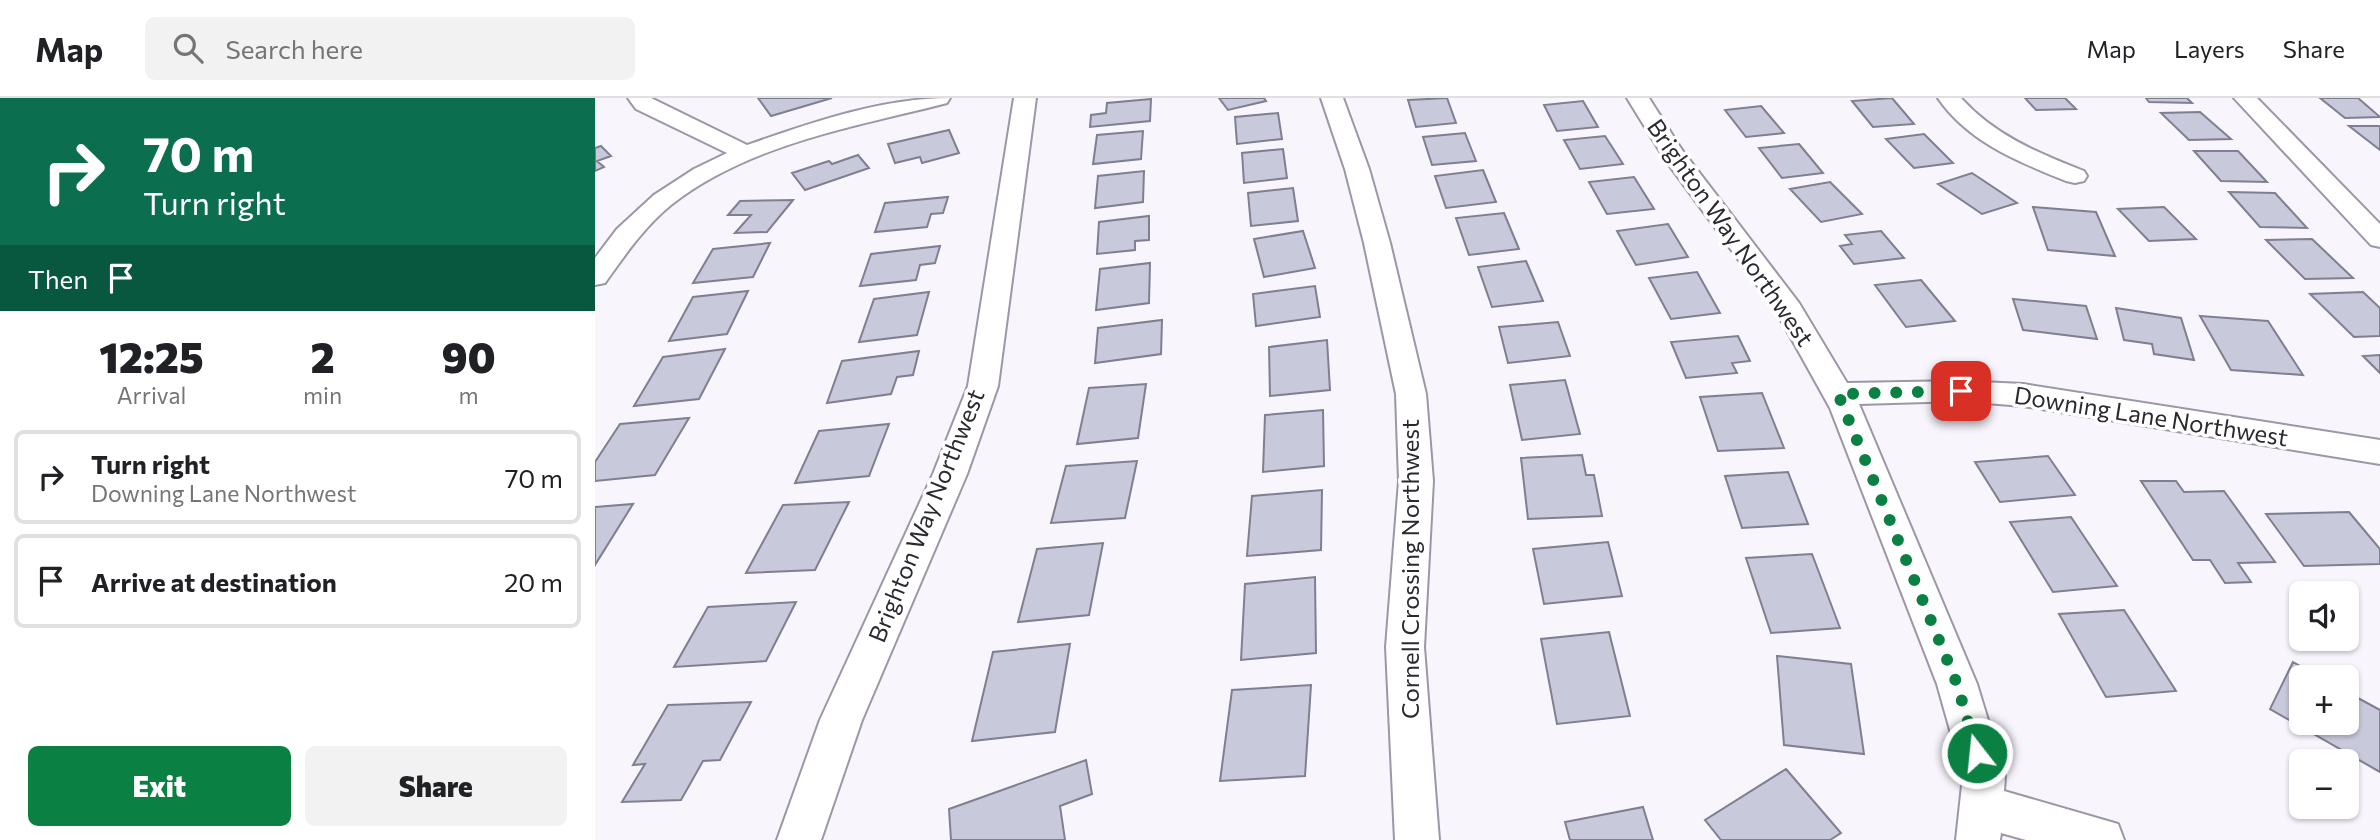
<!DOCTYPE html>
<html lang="en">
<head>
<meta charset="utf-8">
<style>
	:root { --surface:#fff; --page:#f2f2f2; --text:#202124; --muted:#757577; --line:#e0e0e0; --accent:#0b8043 }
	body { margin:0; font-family:Commissioner,sans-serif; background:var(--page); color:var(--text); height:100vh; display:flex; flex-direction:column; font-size:26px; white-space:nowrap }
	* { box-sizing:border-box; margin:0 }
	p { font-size:23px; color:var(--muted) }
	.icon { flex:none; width:38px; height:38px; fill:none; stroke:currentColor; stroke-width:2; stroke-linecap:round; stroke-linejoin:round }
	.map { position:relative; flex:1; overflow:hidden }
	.side { display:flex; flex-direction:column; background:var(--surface); width:595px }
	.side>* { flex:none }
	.guide { background:#0b6e4f; color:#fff; overflow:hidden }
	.buttons { position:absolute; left:1694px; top:483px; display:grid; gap:14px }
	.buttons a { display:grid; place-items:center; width:70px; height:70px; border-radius:10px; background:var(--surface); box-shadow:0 2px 5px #0004; font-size:35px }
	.pin { position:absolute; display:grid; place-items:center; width:60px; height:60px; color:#fff; margin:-30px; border-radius:14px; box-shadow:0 4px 10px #0006 }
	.me { position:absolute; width:77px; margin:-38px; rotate:344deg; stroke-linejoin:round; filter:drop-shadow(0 0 5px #0008) }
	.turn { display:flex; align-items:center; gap:24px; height:147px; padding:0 28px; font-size:32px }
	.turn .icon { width:91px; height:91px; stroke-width:2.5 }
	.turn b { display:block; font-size:49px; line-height:60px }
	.then { display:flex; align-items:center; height:66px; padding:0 28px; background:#0003; gap:14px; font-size:26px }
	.eta { display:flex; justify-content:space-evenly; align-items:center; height:119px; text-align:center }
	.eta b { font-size:42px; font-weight:800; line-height:49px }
	.action { display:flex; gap:14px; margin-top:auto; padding:14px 28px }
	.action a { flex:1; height:80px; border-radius:10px; background:var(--accent); color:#fff; font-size:28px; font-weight:800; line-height:80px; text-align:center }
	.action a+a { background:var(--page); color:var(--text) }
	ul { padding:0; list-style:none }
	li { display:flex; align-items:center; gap:21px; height:94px; margin:0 14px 10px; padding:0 14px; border:4px solid var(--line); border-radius:10px }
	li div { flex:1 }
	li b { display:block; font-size:26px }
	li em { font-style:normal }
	header { display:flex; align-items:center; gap:42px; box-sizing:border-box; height:98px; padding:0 35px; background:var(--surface); border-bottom:2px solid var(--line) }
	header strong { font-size:33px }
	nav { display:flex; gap:38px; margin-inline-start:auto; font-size:24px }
	.search { width:490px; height:63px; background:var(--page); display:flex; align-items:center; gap:18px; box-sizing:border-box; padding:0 24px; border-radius:10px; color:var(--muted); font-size:26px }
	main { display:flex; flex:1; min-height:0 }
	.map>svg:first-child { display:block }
	.building { fill:#c9c9dc; stroke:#7f7f91; stroke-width:2 }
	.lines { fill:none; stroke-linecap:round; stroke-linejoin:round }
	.minor-casing { stroke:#9d96a7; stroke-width:4 }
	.minor { fill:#fff; fill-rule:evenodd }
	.route { stroke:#0b8043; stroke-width:12; stroke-dasharray:0 21.6 }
	.labels { text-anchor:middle; stroke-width:7; stroke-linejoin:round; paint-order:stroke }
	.street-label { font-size:24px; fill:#2b292f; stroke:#fff }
</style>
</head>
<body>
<header>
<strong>Map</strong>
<div class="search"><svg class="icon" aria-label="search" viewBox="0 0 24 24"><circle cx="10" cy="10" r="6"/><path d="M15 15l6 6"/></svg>Search here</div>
<nav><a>Map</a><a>Layers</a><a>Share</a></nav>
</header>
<main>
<section class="side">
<div class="guide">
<div class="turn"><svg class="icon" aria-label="right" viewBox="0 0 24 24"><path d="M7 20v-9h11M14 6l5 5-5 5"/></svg><div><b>70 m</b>Turn right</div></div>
<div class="then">Then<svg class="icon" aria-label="arrive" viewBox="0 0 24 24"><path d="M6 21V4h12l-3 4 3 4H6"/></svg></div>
</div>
<div class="eta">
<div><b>12:25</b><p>Arrival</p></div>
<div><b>2</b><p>min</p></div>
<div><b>90</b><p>m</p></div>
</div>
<ul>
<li><svg class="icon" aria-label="right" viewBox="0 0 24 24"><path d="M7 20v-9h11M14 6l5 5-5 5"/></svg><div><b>Turn right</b><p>Downing Lane Northwest</p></div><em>70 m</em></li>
<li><svg class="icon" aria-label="arrive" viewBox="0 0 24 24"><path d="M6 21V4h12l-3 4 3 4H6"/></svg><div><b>Arrive at destination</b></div><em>20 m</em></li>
</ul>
<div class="action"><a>Exit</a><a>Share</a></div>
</section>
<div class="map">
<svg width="1785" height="742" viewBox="0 0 1785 742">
	<rect width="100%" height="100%" fill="#f8f5fd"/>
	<path class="building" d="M163,0h74l-61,18z
		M624,0h45l2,3 -38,9z
		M852,0l9,25 -40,4 -8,-27z
		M1297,0l22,26 -41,3 -21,-26z
		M1430,0h40l11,11 -40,1z
		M1551,0h41l5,5 -43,-1z
		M1725,0h38l22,19 -35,1z
		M556,1l-1,22 -60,6 1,-12 15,-2 1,-10z
		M988,3l15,26 -41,4 -13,-26z
		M1166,8l23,27 -38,4 -21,-27z
		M1605,14l31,27 -42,1 -28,-27z
		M683,15l4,26 -45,5 -2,-27z
		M1754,28h31v24z
		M354,32l10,23 -37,10 -2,-6 -25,6 -7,-19z
		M548,33l-2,28 -48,5 4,-29z
		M870,35l11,28 -44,4 -9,-28z
		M1329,36l29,29 -39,5 -28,-29z
		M1010,38l18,28 -43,5 -16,-29z
		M1204,46l24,29 -41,5 -23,-30z
		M6,48l10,10 -14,5 7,6 -9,4v-23z
		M688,51l4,29 -43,5 -2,-30z
		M1599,53h44l29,31 -46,-1z
		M263,57l11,13 -64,22 -13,-17 37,-12 3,3z
		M888,72l13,32 -50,6 -11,-32z
		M549,73l-1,31 -48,6 3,-32z
		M1377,75l45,30 -35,11 -44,-30z
		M1039,79l20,32 -47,5 -18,-32z
		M1235,84l32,32 -41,8 -31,-33z
		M698,90l5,33 -47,5 -3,-33z
		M1634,94l46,1 32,35 -47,-1z
		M353,99l-5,16 -12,1 -4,13 -52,5 10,-29z
		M198,102l-26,32 -32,1 16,-18h-23l12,-14z
		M1438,109l63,5 19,44 -67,-6z
		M1569,109l32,32 -47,2 -31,-32z
		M909,115l15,36 -50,6 -13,-37z
		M554,118v24l-14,1v9l-38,4 2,-32z
		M1073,126l20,33 -52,8 -19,-34z
		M708,133l12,37 -51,9 -10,-38z
		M1286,133l23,27 -50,6 -14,-18 12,-2 -7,-9z
		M1717,141l41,39 -48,1 -39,-39z
		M175,145l-17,34 -60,6 20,-34z
		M345,148l-5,17 -15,2 -4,15 -56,6 11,-32z
		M931,163l17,40 -51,6 -14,-40z
		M555,165l-1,40 -53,7 4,-41z
		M1102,174l23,41 -49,6 -22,-41z
		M1326,182l34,41 -49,6 -31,-42z
		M720,188l5,31 -64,9 -3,-32z
		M153,193l-21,43 -58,7 24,-44z
		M334,194l-12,43 -58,7 15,-43z
		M1768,194l17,16v28l-26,1 -44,-43z
		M1418,201l73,7 11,33 -74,-9z
		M1521,210l65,10 13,42 -40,-6 -2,-10 -28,-4z
		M1605,218l68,5 35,54 -72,-5z
		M567,222l-1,34 -66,9 3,-35z
		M963,224l12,34 -62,7 -9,-36z
		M1143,238l12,25 -18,2 5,10 -51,5 -15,-36z
		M732,242l3,50 -60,6 -1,-49z
		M130,251l-26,50 -65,7 29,-49z
		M324,253l-6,24 -16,2 -6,17 -64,9 15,-42z
		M1785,257v18l-17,-17z
		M970,282l15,54 -58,6 -12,-55z
		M551,286l-8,54 -61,6 12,-56z
		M1167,295l22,55 -66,3 -18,-54z
		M728,312l1,56 -61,6 2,-57z
		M94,320l-34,57 -60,6v-19l25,-38z
		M294,326l-20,52 -74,7 24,-52z
		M987,357l4,20h8l8,41 -74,3 -7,-61z
		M1453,358l27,39 -75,7 -25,-40z
		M542,363l-12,57 -74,5 15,-57z
		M1193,374l20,52 -66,4 -17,-52z
		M1546,383h35l8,11 40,-1 51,71 -37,1 13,19 -26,1 -15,-23h-17z
		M727,392l-1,60 -74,6 5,-60z
		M254,404l-34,68 -69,3 37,-68z
		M38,406l-38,61v-58z
		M1754,414l31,37v15l-76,2 -38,-52z
		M1476,419l46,69 -64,6 -43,-70z
		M1013,444l14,54 -78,8 -11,-55z
		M508,445l-14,72 -71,7 19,-73z
		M1217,456l28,74 -69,5 -25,-75z
		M720,479l1,76 -75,7 4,-76z
		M201,504l-30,59 -92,6 34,-60z
		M1529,512l52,81 -70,6 -47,-83z
		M1014,534l21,84 -73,8 -16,-85z
		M475,546l-15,88 -83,9 21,-89z
		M1182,558l74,8 13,90 -80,-9z
		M1698,564l27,15h-19v46h46v-31l33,18v62l-110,-63z
		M716,587l-6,91 -85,5 12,-91z
		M156,604l-31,58 -17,1 -22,39 -59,2 23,-38 -12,1 35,-60z
		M491,662l6,34 -32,12 5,34h-114l-2,-31z
		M1191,671l55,64 -11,7h-109l-16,-20z
		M1048,709l10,33h-83l-5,-18z"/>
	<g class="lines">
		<g class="minor-casing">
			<path id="minor" d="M33,0h23l96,47c64,-22 134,-47 203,-47l-3,5c-93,24 -199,41 -276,102 -27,22 -46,50 -66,78l-10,2v-27l22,-29 37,-34 40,-26 33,-16 -91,-44z
				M419,0h22l-38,288 -31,88 -105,246 -41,120h-44l43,-120 113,-246 35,-88z
				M726,0h22l26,71 21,74 36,151 7,87 -9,166 15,193h-44l-9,-193 13,-166 -3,-87 -32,-151 -19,-74z
				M1032,0h22l33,52 117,153 48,80 114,-2 62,3 357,56v24l-357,-58 -62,-5 -102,3 118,280 28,92 -1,15 114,33 6,16h-98l-25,-7 -1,7h-44l7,-64 -26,-92 -107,-276 -54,-97 -112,-153z
				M1343,0h23c33,37 77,55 123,73l3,5 -3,5 -9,2 -9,-2c-47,-19 -98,-39 -128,-83z
				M1639,0h23l123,126v23l-9,-2z"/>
		</g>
		<use href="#minor" class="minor"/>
	</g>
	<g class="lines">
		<path class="route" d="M1366,293l-123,3 119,290 20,69"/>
	</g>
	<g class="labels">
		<g class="street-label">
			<text transform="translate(1135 135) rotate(55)" y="8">Brighton Way Northwest</text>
			<text transform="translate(1556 319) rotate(9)" y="8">Downing Lane Northwest</text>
			<text transform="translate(332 418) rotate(-68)" y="8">Brighton Way Northwest</text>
			<text transform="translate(816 471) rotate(-90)" y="8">Cornell Crossing Northwest</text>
		</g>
	</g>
</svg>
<div class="buttons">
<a><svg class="icon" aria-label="sound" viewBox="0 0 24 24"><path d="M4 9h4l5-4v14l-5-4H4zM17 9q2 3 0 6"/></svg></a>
<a>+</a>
<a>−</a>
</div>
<div class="pin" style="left:1366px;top:293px;background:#d93025"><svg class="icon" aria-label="arrive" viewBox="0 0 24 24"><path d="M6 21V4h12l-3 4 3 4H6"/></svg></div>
<svg class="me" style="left:1382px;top:655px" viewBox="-20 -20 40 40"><circle r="17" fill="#0b8043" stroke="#fff" stroke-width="3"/><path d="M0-11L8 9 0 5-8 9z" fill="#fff"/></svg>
</div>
</main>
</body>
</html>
